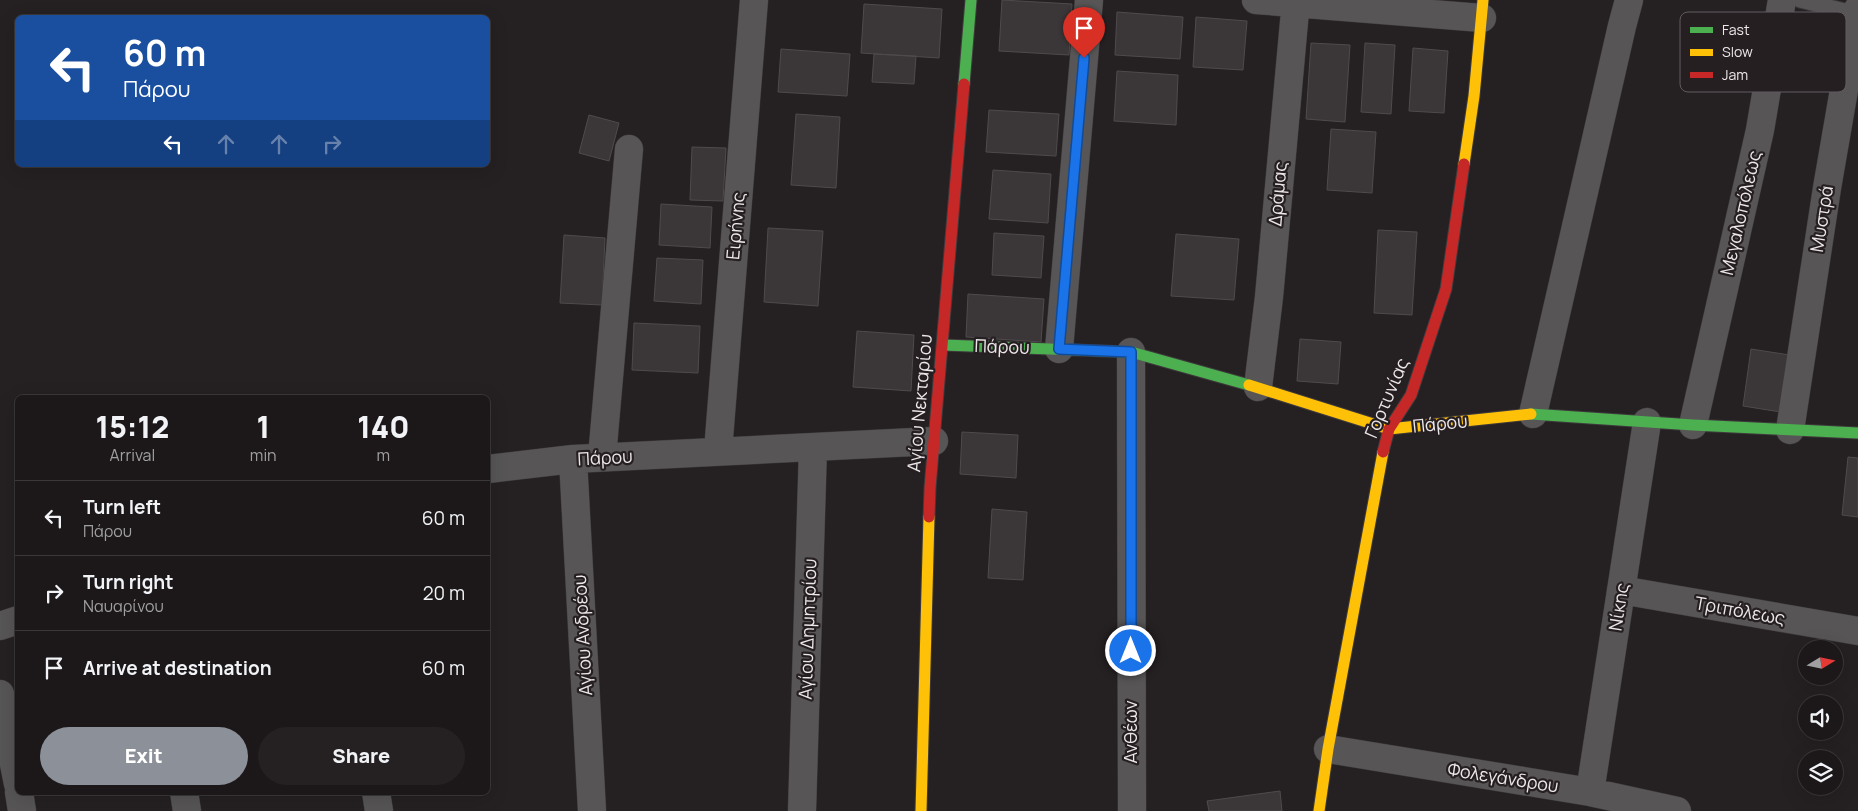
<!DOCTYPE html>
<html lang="en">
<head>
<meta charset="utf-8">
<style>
	:root { --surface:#1c181a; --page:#252123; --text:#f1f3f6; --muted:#a0a0a2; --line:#3a3739; --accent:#8c9099 }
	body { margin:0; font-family:Manrope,sans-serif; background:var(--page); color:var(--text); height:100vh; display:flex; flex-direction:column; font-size:19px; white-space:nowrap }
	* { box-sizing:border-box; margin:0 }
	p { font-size:16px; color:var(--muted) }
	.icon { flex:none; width:28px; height:28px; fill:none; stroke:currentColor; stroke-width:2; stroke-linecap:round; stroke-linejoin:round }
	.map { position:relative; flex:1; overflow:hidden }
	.details { position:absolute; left:15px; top:395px; width:475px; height:400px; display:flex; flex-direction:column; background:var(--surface); border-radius:8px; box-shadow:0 5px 20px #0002,0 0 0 1px var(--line) }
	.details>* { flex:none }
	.hud { position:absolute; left:15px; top:15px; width:475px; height:152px; border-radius:8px; box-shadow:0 5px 20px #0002,0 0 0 1px var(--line); background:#1a4fa0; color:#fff; overflow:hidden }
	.needle { width:32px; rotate:80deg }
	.tools { position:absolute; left:1798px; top:640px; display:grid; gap:10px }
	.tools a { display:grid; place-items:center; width:45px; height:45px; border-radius:50%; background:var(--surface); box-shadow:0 5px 20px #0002,0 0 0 1px var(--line); font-size:25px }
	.pin { position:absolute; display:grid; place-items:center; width:42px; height:42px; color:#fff; margin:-51px -21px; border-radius:50% 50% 50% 0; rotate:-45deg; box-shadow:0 0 5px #0007 }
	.pin .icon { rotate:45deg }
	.me { position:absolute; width:55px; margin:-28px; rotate:0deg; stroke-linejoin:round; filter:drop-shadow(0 0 4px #0008) }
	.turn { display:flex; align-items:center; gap:18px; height:105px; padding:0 25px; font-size:22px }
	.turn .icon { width:65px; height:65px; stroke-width:2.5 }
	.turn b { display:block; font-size:35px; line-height:42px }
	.lanes { display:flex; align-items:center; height:48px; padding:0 25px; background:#0003; justify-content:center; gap:25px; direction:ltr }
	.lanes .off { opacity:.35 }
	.eta { display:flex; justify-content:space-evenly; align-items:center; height:85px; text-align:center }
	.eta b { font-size:30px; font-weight:800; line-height:35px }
	.button { display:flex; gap:10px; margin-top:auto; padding:10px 25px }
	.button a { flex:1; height:58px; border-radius:30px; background:var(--accent); color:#fff; font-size:20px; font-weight:800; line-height:58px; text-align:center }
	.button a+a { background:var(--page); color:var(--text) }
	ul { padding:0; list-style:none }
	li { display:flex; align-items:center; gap:15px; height:75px; padding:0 25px; border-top:1px solid var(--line) }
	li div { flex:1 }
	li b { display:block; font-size:19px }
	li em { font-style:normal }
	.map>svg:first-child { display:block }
	.building { fill:#3b3738; stroke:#4f4b4c }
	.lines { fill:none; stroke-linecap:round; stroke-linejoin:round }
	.lane-casing { stroke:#3e3a3c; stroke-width:17 }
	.street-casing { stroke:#3e3a3c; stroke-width:29 }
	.fast-casing { stroke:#3e3a3c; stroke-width:13 }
	.slow-casing { stroke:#3e3a3c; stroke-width:13 }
	.jam-casing { stroke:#3e3a3c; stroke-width:13 }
	.lane { stroke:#575556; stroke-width:15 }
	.street { stroke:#575556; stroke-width:28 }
	.fast { stroke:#4caf50; stroke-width:11 }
	.slow { stroke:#ffc107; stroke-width:11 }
	.jam { stroke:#c62828; stroke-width:11 }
	.route-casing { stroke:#114b97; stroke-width:12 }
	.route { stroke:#1a73e8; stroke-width:9 }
	.labels { text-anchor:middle; stroke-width:4.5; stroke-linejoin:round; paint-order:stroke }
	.street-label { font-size:18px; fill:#ece7e9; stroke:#261f22 }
	.key { fill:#261f22; stroke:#615b5e; stroke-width:1 }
	.key-label { font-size:14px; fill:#ece7e9 }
</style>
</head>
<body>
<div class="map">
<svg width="1858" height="811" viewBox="0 0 1858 811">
	<rect width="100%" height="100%" fill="#252022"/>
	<path class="building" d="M1002,0l70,4 -3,51 -70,-4z
		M864,4l78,5 -3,49 -78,-5z
		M1117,12l66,5 -3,42 -65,-4z
		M1196,17l51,4 -4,49 -50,-3z
		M1311,43l39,2 -5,77 -39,-3z
		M1365,43l30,2 -4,69 -30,-2z
		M1413,48l35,3 -4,62 -35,-2z
		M781,49l69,5 -3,42 -69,-4z
		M874,54l42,2 -2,28 -42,-2z
		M1117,71l61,4 -2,50 -62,-4z
		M989,110l70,4 -3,42 -70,-4z
		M796,114l44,3 -4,71 -45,-3z
		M589,115l30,8 -10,38 -30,-8z
		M1331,129l45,3 -4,61 -45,-3z
		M692,147l34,1 -3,53 -33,-1z
		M993,170l58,4 -3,49 -59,-4z
		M661,204l51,3 -2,41 -51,-3z
		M768,228l55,3 -5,75 -54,-4z
		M1378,230l39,2 -5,83 -38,-2z
		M994,233l50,3 -3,42 -49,-3z
		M1176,234l63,5 -5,61 -63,-4z
		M564,235l41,3 -3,67 -42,-2z
		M657,258l46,2 -2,44 -47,-3z
		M968,294l76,5 -3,43 -75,-5z
		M634,323l66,3 -2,47 -66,-3z
		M857,331l57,4 -3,56 -58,-4z
		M1300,339l41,3 -3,42 -41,-3z
		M1751,349l45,7 -9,57 -44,-7z
		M962,432l56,3 -2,43 -56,-4z
		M1848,457l10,1v59l-16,-2z
		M992,509l35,3 -4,68 -35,-2z
		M1280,791l2,20h-73l-2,-10z"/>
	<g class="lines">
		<g class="lane-casing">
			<path id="lane" d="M1800,0l57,14"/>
		</g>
		<g class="street-casing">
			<path id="street" d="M1256,0l226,18
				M1059,349l30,-349
				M1131,352l1,459
				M1258,387l11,-90 27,-297
				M1533,414l89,-388 7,-26
				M1693,425l67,-295 22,-130
				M1790,430l37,-242 31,-179
				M718,451l36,-451
				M602,457l27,-308
				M573,459l19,352
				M488,469l85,-10 361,-18
				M1621,590l237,41
				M0,626l18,-6
				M0,694l18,90
				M1328,749l262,43 87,19
				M19,792l3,19
				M184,792l3,19
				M376,792l3,19
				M1590,792l57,-370
				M802,811l11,-364"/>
		</g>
		<g class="fast-casing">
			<path id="fast" d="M964,84l7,-84
				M943,345l188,7 118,33
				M1531,414l162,11 165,8"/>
		</g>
		<g class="slow-casing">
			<path id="slow" d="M1464,164l10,-68 9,-96
				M1249,385l140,44 142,-15
				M921,811l8,-294
				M1319,811l9,-62 55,-297"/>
		</g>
		<g class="jam-casing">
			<path id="jam" d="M1383,452l6,-23 22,-34 35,-106 18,-125
				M929,517l1,-29 34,-404"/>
		</g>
		<use href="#lane" class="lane"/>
		<use href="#street" class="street"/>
		<use href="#fast" class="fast"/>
		<use href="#slow" class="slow"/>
		<use href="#jam" class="jam"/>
	</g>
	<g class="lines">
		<g class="route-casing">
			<path id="route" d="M1084,58l-25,291 72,3v299"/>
		</g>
		<use href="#route" class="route"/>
	</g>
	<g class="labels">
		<g class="street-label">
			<text transform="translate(1278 194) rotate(-85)" y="6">Δράμας</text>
			<text transform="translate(1741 213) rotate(-77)" y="6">Μεγαλοπόλεως</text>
			<text transform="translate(1822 219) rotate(-81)" y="6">Μυστρά</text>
			<text transform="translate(736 226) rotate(-85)" y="6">Ειρήνης</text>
			<text transform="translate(1002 347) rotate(2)" y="6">Πάρου</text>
			<text transform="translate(1387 398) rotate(-67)" y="6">Γορτυνίας</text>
			<text transform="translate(920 403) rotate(-85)" y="6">Αγίου Νεκταρίου</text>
			<text transform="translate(1440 424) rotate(-6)" y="6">Πάρου</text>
			<text transform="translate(605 458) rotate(-3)" y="6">Πάρου</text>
			<text transform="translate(1619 607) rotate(-81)" y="6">Νίκης</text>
			<text transform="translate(1740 611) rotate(10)" y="6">Τριπόλεως</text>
			<text transform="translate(808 629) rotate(-88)" y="6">Αγίου Δημητρίου</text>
			<text transform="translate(583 635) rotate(-93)" y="6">Αγίου Ανδρέου</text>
			<text transform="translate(1131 732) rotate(-90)" y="6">Ανθέων</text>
			<text transform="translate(1503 778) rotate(9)" y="6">Φολεγάνδρου</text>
		</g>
	</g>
	<rect x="1680" y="12" width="166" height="80" rx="8" class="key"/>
	<rect x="1690" y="27" width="23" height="6" fill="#4caf50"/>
	<rect x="1690" y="49" width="23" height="7" fill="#ffc107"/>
	<rect x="1690" y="72" width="23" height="6" fill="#c62828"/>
	<g class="key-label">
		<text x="1722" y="35">Fast</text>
		<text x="1722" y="57">Slow</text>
		<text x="1722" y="80">Jam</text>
	</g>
</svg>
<div class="tools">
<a><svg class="needle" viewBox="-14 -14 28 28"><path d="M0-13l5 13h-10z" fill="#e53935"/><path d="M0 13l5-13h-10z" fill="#a0a0a2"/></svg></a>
<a><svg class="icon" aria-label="sound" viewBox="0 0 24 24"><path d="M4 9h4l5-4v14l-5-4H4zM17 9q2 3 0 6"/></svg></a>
<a><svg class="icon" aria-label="layers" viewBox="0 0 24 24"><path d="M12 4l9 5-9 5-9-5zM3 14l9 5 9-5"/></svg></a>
</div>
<div class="pin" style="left:1084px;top:58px;background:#d93025"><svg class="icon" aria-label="arrive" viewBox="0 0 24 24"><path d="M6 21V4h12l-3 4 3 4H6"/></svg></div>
<svg class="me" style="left:1131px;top:651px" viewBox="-20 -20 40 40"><circle r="17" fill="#1a73e8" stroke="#fff" stroke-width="3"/><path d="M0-11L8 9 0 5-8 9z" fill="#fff"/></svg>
<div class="hud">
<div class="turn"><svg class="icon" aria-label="left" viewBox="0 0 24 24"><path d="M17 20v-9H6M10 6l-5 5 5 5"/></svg><div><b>60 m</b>Πάρου</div></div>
<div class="lanes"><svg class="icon" aria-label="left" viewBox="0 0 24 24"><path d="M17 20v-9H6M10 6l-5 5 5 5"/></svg><svg class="icon off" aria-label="ahead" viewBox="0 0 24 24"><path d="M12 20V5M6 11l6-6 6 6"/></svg><svg class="icon off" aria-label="ahead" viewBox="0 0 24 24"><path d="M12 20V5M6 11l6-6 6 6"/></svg><svg class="icon off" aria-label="right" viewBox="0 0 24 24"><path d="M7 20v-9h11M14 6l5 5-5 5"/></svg></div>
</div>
<section class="details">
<div class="eta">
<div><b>15:12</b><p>Arrival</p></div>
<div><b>1</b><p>min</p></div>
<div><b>140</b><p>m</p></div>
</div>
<ul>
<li><svg class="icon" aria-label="left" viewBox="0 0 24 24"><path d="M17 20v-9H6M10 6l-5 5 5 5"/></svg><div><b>Turn left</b><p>Πάρου</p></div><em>60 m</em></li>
<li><svg class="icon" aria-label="right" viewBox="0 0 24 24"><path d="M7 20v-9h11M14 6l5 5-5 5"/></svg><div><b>Turn right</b><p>Ναυαρίνου</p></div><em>20 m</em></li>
<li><svg class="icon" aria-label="arrive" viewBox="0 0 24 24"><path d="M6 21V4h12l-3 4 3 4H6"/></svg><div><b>Arrive at destination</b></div><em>60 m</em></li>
</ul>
<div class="button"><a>Exit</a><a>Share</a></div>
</section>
</div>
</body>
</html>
